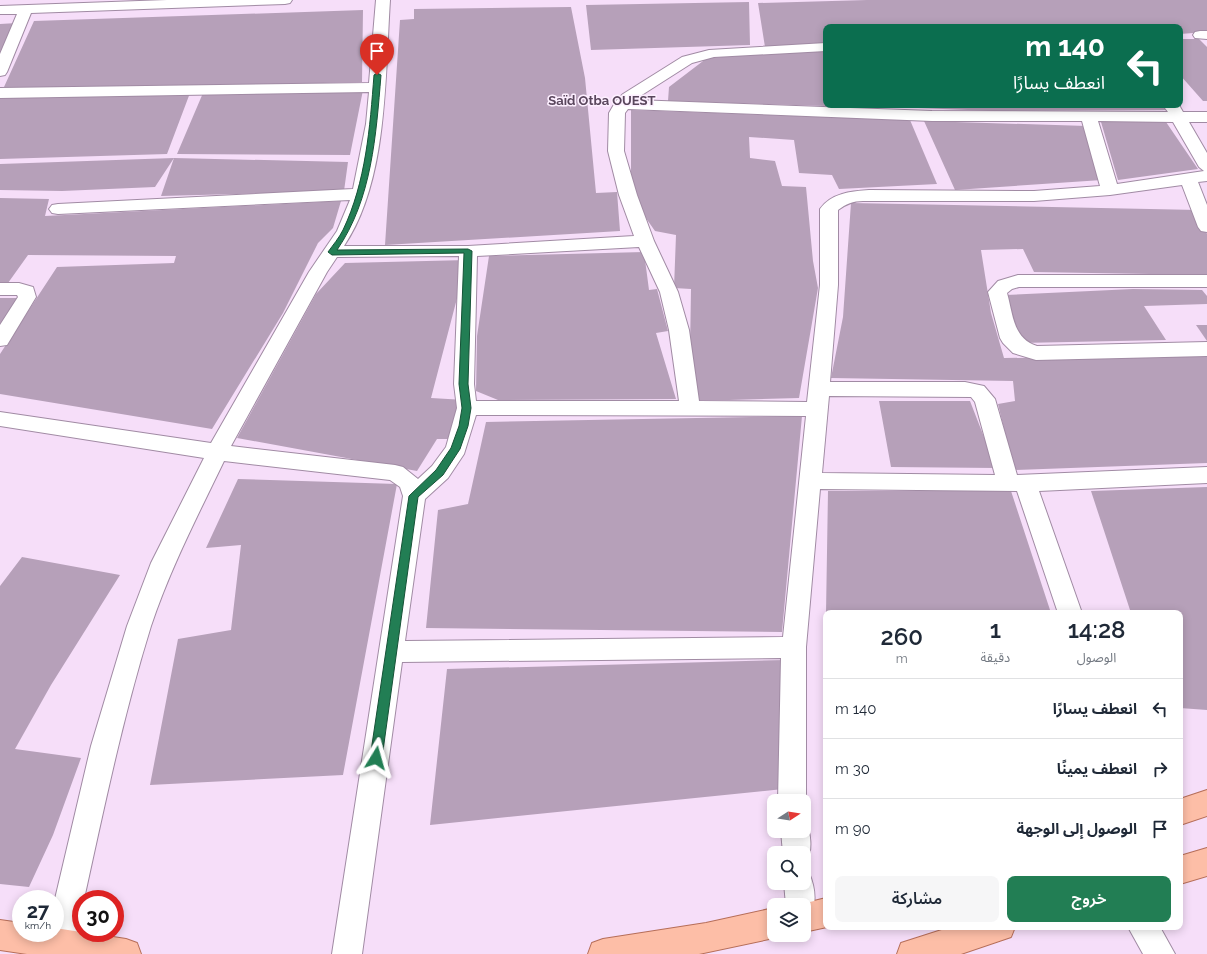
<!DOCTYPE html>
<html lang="ar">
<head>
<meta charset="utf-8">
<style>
	:root { --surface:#fff; --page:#f6f6f7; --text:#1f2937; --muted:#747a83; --line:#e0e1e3; --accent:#227e54 }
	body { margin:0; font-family:Raleway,"Noto Sans Arabic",sans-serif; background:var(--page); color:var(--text); direction:rtl; height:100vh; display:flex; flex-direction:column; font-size:15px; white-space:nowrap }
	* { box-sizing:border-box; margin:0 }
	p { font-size:13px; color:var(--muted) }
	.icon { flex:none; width:22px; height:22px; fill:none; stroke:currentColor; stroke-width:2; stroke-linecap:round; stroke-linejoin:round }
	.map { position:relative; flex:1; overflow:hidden; direction:ltr }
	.drawer { position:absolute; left:823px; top:610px; width:360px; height:320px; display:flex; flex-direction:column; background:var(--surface); border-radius:8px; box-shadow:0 2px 10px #0003; direction:rtl }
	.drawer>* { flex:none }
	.banner { position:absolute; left:823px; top:24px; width:360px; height:84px; border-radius:8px; box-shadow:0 2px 10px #0003; direction:rtl; background:#0b6e4f; color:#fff; overflow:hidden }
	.needle { width:26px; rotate:78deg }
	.controls { position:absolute; left:767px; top:794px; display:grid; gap:8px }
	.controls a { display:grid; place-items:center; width:44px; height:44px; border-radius:8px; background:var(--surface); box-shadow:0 2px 10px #0003; font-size:20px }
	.speed { position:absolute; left:12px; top:890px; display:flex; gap:8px; font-size:20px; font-weight:700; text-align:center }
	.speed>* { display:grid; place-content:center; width:52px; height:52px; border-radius:50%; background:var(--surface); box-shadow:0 2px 10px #0003; line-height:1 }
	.speed small { font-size:10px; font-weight:400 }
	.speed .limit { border:6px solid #d22; background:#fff; color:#111 }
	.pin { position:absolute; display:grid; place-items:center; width:34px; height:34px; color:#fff; margin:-41px -17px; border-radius:50% 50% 50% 0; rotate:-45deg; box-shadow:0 0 4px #0007 }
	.pin .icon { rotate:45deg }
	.me { position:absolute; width:44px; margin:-22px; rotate:8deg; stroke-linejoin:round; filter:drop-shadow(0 0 3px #0008) }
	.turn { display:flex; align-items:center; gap:14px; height:84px; padding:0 12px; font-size:18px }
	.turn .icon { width:52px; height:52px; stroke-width:2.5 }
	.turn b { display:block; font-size:28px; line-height:34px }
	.eta { display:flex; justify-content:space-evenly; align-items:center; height:68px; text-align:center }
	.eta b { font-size:24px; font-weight:600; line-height:28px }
	.action { display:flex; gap:8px; margin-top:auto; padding:8px 12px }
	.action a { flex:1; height:46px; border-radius:8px; background:var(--accent); color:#fff; font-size:16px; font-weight:600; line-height:46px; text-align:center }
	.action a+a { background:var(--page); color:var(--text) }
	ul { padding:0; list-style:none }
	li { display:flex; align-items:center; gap:12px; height:60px; padding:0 12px; border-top:1px solid var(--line) }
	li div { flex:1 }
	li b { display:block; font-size:15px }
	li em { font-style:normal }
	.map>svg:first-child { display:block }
	.building { fill:#b6a0b9 }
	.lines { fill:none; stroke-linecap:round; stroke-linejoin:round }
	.minor-casing { stroke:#a18ba4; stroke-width:2 }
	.major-casing { stroke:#b66e59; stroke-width:2 }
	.minor { fill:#fff; fill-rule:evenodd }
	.major { fill:#fdbea7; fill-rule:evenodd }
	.route { fill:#227e54; stroke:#165237 }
	.labels { text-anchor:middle; stroke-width:3; stroke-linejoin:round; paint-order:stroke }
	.far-neighbourhood-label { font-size:13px; font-weight:bold; fill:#59465c; stroke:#fdefff }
</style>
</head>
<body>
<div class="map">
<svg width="1207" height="954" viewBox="0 0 1207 954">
	<rect width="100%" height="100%" fill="#f6def9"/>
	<path class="building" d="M867,0h340v32l-27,2v-7h-354v16l-61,4 -7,-44z
		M749,2l1,43 -159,5 -5,-45z
		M571,7l14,71 11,115 21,-1 3,39 -235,14 15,-225 14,-1v-10z
		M363,10l-1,72 -242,6 -116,-1 30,-66z
		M17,23l-17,35v-34z
		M1180,39h19l8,8v54h-4l-23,-26z
		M826,50v56l-158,-5 1,-14 38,-29z
		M363,90l-13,65 -173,-1 26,-61z
		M190,93l-23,61 -167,5v-64z
		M843,105h324l3,5 -177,1z
		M631,110l279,10 27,64 -98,5 -7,-14 -33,-2 -5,-33 -45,-3 1,21 25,3 7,25 24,1 7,74 5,27 -19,110 -105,3 -4,-50 1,-62 -17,-1 2,-53 -21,-4 -24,-34z
		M924,121l163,5 15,54 -147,10z
		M1101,122h65l32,47 -80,11z
		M174,158l-19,29 -93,4 -62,-1v-26z
		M174,158l174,4 -4,29 -183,5z
		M0,198l49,1 -4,17 296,-15 -8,27 -15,15 -35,70 -71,116 -212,-35v-40l57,-87 117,-4 2,-7 -148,-1 -20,28 -8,1z
		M851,203l347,7 9,24v41l-173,-3 -11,-23 -42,1 10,63 13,45 203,-2v107l-193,7 -16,-66 17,-3 -2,-20 -182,-3 12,-61z
		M644,252l5,38 8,-1 11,42 -12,2 20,66 -178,1 -22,-9 1,-55 12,-80z
		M467,260l-36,138 34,2 -15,39h-13l-20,32 -180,-33 79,-144 29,-31z
		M1133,289l69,1 5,6v8l-63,2 22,34 -146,3 -15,-48z
		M0,298h22l-22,30z
		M1196,325h11v16z
		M879,401h91l26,67 -105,-1z
		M802,416l-20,216 -356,-4 12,-118 30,-6 18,-82z
		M238,479l159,5 -54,291 -193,10 28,-146 53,-9 10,-85 -35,3z
		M1207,487v223l-27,-2v-95h-49l-40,-122z
		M828,491h183l40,122h-225z
		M22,557l98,18 -69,110 -36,64 66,9 -28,77 -24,52 -29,-3v-298z
		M785,660l-2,129 -353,36 17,-156z"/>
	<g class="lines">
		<g class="minor-casing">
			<path id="minor" d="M167,0h125l-2,3 -5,1 -254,9 -24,59 -2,3 -5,1v-22l17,-40h-17v-8z
				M376,0h14c-5,77 -2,181 -46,246h124l166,-10 -15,-41 -11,-44 1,-38 7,-12 7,-7 59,-37 27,-7 117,-7v8l-112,6 -22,6 -58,37 298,11 236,1 -3,-4 2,-3h12l4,7h24v10h-18l18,31v28l-9,1 9,23v27l-6,-1 -3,-4 -16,-42 -72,10 -76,6h-171c-10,0 -17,3 -25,9v75l-8,97h135l19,4 11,13 22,76 190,-8v16l-168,8 43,122h-24l-41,-122 -197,-2 -14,158v154l-2,4v-4h-26l3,-143 -379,4 -40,292h-30l71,-458 -3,-9 -10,-7 -166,-19c-26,54 -54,108 -73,165 -28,90 -47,182 -67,273h-3v14l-9,41h-30l5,-21h8v-34l36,-153 36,-120 24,-63 53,-105 -204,-32v-14l211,31 98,-171 28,-41 13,-31 -292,14 -6,-1 -3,-4 3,-4 6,-1 295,-15 13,-65 3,-32 -369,6v-10l369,-5zM628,109l304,12h150l18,65 -66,5 -165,-1c-17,1 -38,3 -49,19v76l-13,117 -108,-1 -10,-71 -11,-38 -24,-51 -17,-46 -13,-44 1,-38zM1098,121l75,1 26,45 5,4 -87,13zM639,247l21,45 9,38 10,71h-203l-2,-17 3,-128zM459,256l-5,128 3,24 -11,39 -14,19 -14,13 -15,-12 -8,-2 -164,-19 96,-174 10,-15zM829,396l142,1 4,5 20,73 -173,-2zM476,415l330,1 -23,221 -378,4 20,-142 23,-21 16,-24z
				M1200,31h7v8l-12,-1 -2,-3 2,-3z
				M1018,275h189v12h-188l-7,2 -5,4c6,21 6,46 30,53l170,-4v14l-171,4 -23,-7 -10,-10 -3,-5 -12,-46 10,-11z
				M0,283h19l14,4 3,10 -29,48 -7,1v-21l18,-28 -1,-2h-17z
				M804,821c8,11 8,29 3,42l-3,1v-11h-21l-2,-22h23z
				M804,871l5,2c6,14 8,28 2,42l-7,3v-13h-18l-2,-22h20z
				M1128,927h32l15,27h-32z"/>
		</g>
		<g class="major-casing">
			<path id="major" d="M1207,790v26l-27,9v-26z
				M1207,848v28l-27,8v-28z
				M826,898l1,29 -23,5v-27h-6z
				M774,908v27h7l-7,3 -75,16h-111l4,-11 11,-4 103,-16z
				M0,920l21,3v10h34v-5l71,11 11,4 4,11h-114l-27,-4z
				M951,927h64l-4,10 -50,17h-64l4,-11z"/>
		</g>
		<use href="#minor" class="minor"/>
		<use href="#major" class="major"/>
	</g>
	<path class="route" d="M377,73l4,2c-5,60 -9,124 -44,175l131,-1 4,2 -4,133 3,24 -3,18 -8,23 -17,26 -25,22 -36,261 -2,3 -4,2 -4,-2 -2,-3 39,-262 27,-26 15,-22 8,-22 3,-18 -3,-24 5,-131 -132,2 -4,-3c5,-7 11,-14 15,-22 23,-48 27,-103 31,-155z"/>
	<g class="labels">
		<g class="far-neighbourhood-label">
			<text x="602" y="105">Saïd Otba OUEST</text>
		</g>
	</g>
</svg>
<div class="controls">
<a><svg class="needle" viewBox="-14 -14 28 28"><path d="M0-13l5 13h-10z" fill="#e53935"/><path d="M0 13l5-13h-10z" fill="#747a83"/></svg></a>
<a><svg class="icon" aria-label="search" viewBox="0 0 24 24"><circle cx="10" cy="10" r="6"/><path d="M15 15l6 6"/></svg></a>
<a><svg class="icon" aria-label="layers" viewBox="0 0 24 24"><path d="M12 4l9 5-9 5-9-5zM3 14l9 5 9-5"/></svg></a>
</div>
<div class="speed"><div>27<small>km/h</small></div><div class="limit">30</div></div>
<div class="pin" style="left:377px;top:75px;background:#d93025"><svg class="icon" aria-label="arrive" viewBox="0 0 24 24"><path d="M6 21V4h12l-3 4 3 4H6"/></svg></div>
<svg class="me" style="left:376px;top:758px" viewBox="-20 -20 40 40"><path d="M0-17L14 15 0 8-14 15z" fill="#227e54" stroke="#fff" stroke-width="4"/></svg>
<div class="banner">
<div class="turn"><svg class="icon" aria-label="left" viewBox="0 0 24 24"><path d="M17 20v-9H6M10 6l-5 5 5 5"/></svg><div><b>140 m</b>انعطف يسارًا</div></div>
</div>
<section class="drawer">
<div class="eta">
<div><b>14:28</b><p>الوصول</p></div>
<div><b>1</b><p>دقيقة</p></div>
<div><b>260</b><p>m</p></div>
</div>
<ul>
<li><svg class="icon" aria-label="left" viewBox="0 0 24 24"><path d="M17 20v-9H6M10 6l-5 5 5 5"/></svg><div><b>انعطف يسارًا</b></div><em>140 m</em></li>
<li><svg class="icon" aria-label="right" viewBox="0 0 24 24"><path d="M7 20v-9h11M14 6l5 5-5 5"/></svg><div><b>انعطف يمينًا</b></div><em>30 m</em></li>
<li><svg class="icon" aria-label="arrive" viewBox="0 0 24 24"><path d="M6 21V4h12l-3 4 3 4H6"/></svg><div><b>الوصول إلى الوجهة</b></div><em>90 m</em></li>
</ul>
<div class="action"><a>خروج</a><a>مشاركة</a></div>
</section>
</div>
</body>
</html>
